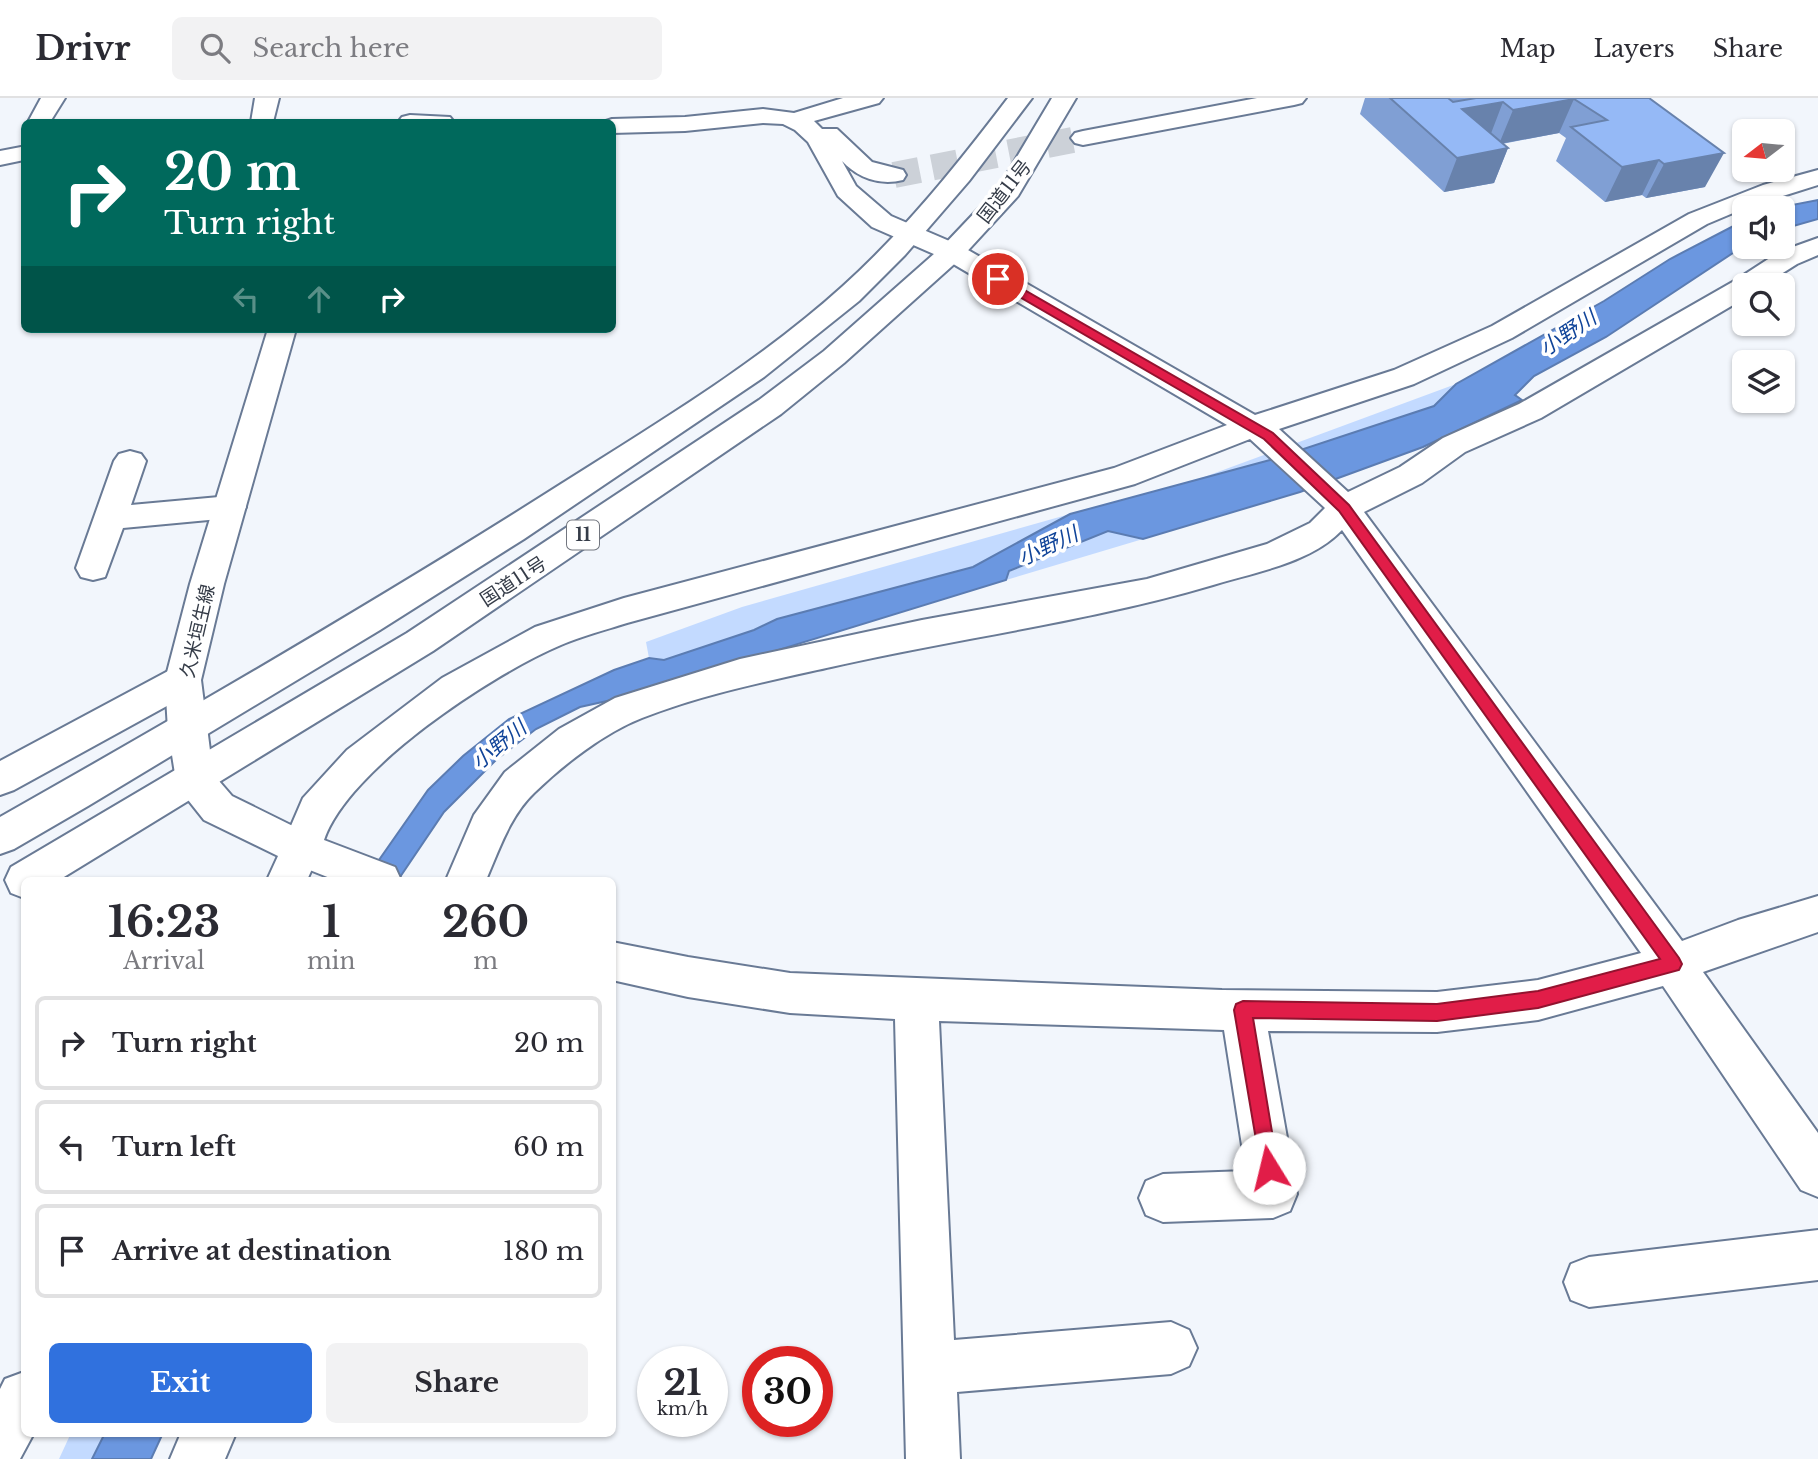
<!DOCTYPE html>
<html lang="en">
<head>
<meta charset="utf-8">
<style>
	:root { --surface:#fff; --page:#f2f2f3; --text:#2b2b33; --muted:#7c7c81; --line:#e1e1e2; --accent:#3071de }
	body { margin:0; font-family:"Libre Baskerville","Noto Sans JP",serif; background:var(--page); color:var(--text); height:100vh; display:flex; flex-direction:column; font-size:26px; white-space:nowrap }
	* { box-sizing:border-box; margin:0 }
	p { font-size:23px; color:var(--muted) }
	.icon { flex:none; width:38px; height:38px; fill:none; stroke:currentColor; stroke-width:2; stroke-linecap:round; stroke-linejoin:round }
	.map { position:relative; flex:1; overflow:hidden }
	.sheet { position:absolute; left:21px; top:779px; width:595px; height:560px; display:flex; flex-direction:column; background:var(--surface); border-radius:10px; box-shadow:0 2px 5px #0004 }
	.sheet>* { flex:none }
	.guide { position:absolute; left:21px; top:21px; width:595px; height:214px; border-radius:10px; box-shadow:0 2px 5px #0004; background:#00695c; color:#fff; overflow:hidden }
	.needle { width:46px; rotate:254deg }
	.fabs { position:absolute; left:1732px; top:21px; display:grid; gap:14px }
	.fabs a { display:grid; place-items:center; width:63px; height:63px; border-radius:10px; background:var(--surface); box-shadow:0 2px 5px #0004; font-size:35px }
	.speed { position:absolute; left:637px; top:1248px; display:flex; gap:14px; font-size:35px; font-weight:700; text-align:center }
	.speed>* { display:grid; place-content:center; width:91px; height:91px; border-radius:50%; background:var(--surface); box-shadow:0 2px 5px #0004; line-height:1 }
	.speed small { font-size:18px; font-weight:400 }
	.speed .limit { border:10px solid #d22; background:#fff; color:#111 }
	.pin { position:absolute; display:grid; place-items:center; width:60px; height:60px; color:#fff; margin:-30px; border:4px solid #fff; border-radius:50%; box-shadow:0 2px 7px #0007 }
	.me { position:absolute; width:77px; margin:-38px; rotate:351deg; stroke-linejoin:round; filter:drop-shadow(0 0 5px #0008) }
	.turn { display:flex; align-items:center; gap:24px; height:147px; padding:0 28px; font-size:32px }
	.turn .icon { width:91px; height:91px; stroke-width:2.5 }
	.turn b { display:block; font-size:49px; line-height:60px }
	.lanes { display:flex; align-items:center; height:66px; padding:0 28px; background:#0003; justify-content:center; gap:35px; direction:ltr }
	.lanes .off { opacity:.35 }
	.eta { display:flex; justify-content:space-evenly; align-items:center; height:119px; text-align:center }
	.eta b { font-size:42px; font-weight:700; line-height:49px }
	.cta { display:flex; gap:14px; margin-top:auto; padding:14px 28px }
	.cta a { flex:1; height:80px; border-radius:10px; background:var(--accent); color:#fff; font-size:28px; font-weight:700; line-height:80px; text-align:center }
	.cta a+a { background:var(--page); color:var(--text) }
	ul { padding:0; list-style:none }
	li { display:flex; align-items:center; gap:21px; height:94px; margin:0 14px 10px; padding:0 14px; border:4px solid var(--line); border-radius:10px }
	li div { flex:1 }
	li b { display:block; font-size:26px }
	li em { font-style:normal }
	header { display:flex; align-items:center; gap:42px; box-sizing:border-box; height:98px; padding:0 35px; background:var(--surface); border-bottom:2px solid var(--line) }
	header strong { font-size:33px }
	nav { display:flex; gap:38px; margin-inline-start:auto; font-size:24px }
	.search { width:490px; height:63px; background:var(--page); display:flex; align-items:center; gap:18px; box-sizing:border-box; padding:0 24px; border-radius:10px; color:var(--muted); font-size:26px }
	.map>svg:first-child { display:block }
	.green { fill:#c3daff }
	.water { fill:#6b97e0; stroke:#5b7cb2; stroke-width:2 }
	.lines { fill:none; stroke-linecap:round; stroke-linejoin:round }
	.minor-tunnel { stroke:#ccd1d8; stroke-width:26; stroke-dasharray:26 13; stroke-linecap:butt }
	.minor-casing { stroke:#697a95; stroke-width:4 }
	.major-casing { stroke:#697a95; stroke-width:4 }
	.highway-casing { stroke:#697a95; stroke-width:4 }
	.minor { fill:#fff; fill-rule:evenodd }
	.major { fill:#fff; fill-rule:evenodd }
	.highway { fill:#fff; fill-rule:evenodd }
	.wall { fill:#809fd4 }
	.shaded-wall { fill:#6882ac }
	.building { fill:#95b9f6; stroke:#6882ac; stroke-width:2 }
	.route { fill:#e11d48; stroke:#92132f; stroke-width:2 }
	.labels { text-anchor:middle; stroke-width:7; stroke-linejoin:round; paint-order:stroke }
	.shield { fill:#fff; stroke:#72767f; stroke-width:2 }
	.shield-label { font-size:18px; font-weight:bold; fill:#353c48 }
	.street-label { font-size:19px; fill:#353c48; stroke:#fff }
	.water-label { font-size:21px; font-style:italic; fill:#104499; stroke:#fff }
</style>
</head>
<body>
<header>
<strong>Drivr</strong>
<div class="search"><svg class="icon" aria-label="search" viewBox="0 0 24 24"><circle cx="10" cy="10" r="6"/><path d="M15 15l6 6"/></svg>Search here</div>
<nav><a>Map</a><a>Layers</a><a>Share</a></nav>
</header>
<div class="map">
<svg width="1818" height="1361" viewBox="0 0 1818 1361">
	<rect width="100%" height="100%" fill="#f2f6fc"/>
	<path class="green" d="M1456,286l-22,22 -164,54 -74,20z
		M1070,416l-97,53 -196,52 -23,11 -90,30 -15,-2 -3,-16 96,-35z
		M1108,433l35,8 -137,41 3,-8z
		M71,1335h34l-13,26h-33z"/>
	<path class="water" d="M1818,102v19l-35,10v-21h-6z
		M1745,122v25l-139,92 -72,39 -19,19 7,5 -99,47 -123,45 -157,47 -35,-8 -99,40 -3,9 -381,117 -45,10 -44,22 -39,30 -53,53 -46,68h-33l63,-90 35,-34 46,-37 105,-49 35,-12 15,2 90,-30 23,-11 196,-52 97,-53 200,-54 164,-54 22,-22 148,-83 66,-42z
		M105,1335h58l-12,26h-59z"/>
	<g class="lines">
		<path class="minor-tunnel" d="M894,77l189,-37"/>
		<g class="minor-casing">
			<path id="minor" d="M41,0h24l-15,24h-22z
				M843,0h40l-4,5 -65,18 8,8h15l35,33 31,8 3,5 -3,5c-23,6 -45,-2 -61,-19l14,25 35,30 70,30 294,169 139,-45 98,-44 197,-112 74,-29 55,-15v15l-73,23 -38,16 -195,114 -98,46 -135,45 69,63 52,-25 43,-29 76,-34 217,-124 43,-28 39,-14v17l-21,9 -33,21h-19v13l-204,120 -76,34 -43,31 -58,29 318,429 56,-21 80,-24v36l-115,40 115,161v64l-17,-7 -138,-204 -125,34 -101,12 -169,-1 29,163 -7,17 -17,7 -110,4 -17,-7 -7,-17 7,-17 17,-7 83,-3 -22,-141 -285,-9 15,319 217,-18 18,8 8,18 -8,18 -18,8 -214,18 3,67h-54l-11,-440 -105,-6 -102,-16 -76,-17v-38l76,15 102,16 432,17 215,2 101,-12 103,-27 -299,-423c-31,33 -87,42 -129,55 -125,37 -255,53 -382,82 -63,14 -128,27 -189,51 -38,15 -78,46 -108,75 -24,23 -35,57 -48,87h-40l28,-65 31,-43 54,-43 56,-31 125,-39 182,-39 225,-41 120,-35 43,-21 15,-15 -75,-69 -115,45 -508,139c-22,7 -45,13 -66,22 -69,29 -213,124 -237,195l71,27 6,13h-66l-48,-19 -6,-12 22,-51 44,-48 95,-72 93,-51 89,-29 490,-130 113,-43 -284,-167 -71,-31 -34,-31 -30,-54 -13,-12 -12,-6 -20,-1 -78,8 -73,2v-11h-9l9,-3 73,-2 78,-8 31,4z
				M1257,0h49l-4,5 -8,2 -211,40 -8,-2 -4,-5 4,-5 8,-2z
				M410,17l40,2 4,5h-56l4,-5z
				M21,49l3,1v12l-24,5v-14z
				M130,353l11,3 5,7 -15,44 99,-9 11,3 5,8 -5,8 -11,3 -107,10 -18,49 -12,3 -12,-3 -5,-9 38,-107 5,-7z
				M183,568l13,4 5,10 -5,10 -182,100 -14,5v-34l170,-91z
				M1818,1132v50l-229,27 -18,-7 -7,-18 7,-18 18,-7z
				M181,1335h55l-11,26h-55z"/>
		</g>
		<g class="major-casing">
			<path id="major" d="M255,0h24l-6,24h-22z
				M268,231h28l-72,255 -23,96 12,94 19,22 83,41 6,12 -14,31h-40l11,-24 -74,-36 -23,-29 -5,-11 -8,-50 -3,-50 25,-96z
				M24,1274v61h10l-14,26h-20v-70l5,-10z"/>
		</g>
		<g class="highway-casing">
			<path id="highway" d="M1008,0h24l-63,83 -64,74 -46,46 -95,76 -240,162 -144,91 -292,176 -74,43 -14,5v-37c189,-107 377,-216 561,-333 96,-61 197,-121 282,-198 62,-56 114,-121 165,-188z
				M1052,0h24l-58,98 -57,62 -117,105 -63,51 -348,237 -374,229h-35v18l-13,-5 -6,-13 6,-13 396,-234 352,-233 65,-49 119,-105 56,-59z"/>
		</g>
		<use href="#minor" class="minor"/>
		<use href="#major" class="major"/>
		<use href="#highway" class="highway"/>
	</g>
	<path class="wall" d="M1365,0h284l56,89 -59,11 -4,-3 -37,7 -49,-41 10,-23 -7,-5 -57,11 6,4 -14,35 -50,9 -84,-78z"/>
	<path class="shaded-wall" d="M1574,1l-15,34 -60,11 14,-34z
		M1503,4l-13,34 -28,-27z
		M1508,50l-14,35 -50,9 13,-34z
		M1724,55l-19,34 -59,11 18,-34z
		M1659,62l-17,35 -37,7 17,-35z"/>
	<path class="building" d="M1390,0h58l5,4 23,-4h173l75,55 -60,11 -5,-4 -37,7 -51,-40 36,-7 -33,-21 -61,11 -10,-8 -41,7 46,39 -51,10z"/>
	<path class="route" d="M994,179h8l271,156 76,72 330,453 3,6 -3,6 -141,38 -101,13 -184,-3 25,150 -3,7 -6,2 -7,-2 -28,-165 2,-6 7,-3 194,3 101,-13 122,-32 -321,-448 -75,-72 -270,-157z"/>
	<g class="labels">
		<rect class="shield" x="567" y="422.5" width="32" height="29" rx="5"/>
		<g class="shield-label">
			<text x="583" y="443">11</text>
		</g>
		<g class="street-label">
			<text transform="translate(1004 93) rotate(-52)" y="7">国道11号</text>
			<text transform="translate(513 483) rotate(-33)" y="7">国道11号</text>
			<text transform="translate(197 533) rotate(-77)" y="7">久米垣生線</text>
		</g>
		<g class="water-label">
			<text transform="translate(1568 235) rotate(-34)" y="7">小野川</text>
			<text transform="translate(1048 448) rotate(-25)" y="7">小野川</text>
			<text transform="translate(499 647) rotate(-39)" y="7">小野川</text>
		</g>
	</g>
</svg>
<div class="fabs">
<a><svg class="needle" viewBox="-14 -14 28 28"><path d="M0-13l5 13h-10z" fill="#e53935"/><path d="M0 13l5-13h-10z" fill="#7c7c81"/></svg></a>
<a><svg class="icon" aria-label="sound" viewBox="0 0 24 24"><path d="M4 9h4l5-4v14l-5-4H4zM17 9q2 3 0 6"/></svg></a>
<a><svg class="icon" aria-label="search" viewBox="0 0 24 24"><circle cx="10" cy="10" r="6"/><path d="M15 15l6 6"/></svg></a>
<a><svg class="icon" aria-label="layers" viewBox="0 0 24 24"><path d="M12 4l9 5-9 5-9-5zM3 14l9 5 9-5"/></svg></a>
</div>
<div class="speed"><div>21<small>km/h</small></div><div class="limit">30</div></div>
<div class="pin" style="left:998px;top:181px;background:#d93025"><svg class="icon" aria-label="arrive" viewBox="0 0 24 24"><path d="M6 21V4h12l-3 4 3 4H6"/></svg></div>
<svg class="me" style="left:1269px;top:1070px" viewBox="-20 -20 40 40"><circle r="19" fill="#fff"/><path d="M0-13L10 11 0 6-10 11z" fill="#e11d48"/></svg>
<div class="guide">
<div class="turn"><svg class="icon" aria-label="right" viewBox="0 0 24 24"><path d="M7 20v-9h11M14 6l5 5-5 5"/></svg><div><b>20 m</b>Turn right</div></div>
<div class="lanes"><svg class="icon off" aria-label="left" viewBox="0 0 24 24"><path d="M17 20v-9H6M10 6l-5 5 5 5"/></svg><svg class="icon off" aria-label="ahead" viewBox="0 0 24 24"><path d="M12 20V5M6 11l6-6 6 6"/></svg><svg class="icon" aria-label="right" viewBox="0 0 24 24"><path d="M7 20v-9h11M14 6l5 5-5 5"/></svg></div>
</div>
<section class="sheet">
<div class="eta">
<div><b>16:23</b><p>Arrival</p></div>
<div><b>1</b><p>min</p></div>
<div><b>260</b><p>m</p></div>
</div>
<ul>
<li><svg class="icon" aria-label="right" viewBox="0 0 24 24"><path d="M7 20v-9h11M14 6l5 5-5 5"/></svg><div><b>Turn right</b></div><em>20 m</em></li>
<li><svg class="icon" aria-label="left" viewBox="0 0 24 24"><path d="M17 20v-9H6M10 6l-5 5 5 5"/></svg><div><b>Turn left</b></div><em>60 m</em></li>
<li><svg class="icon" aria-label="arrive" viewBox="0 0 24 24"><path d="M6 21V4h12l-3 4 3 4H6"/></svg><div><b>Arrive at destination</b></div><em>180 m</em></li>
</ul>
<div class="cta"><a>Exit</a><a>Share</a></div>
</section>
</div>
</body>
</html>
